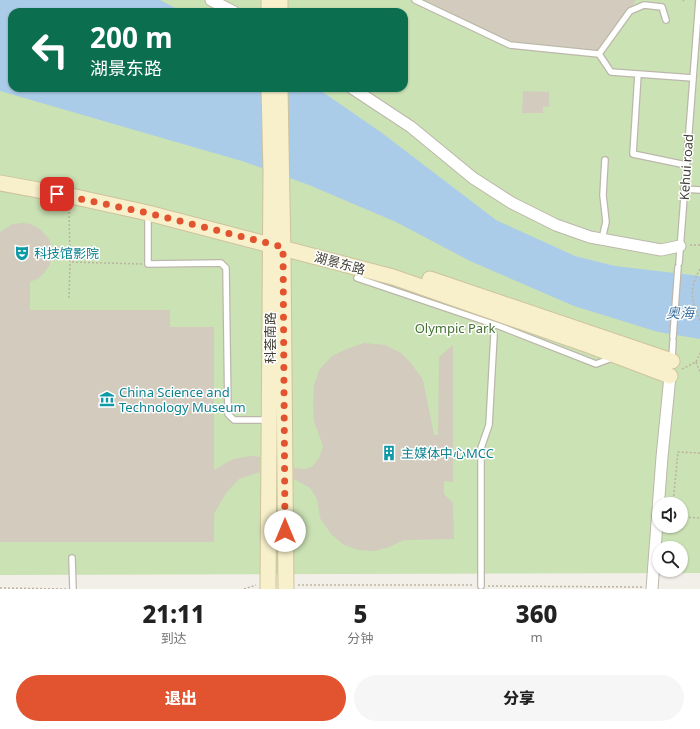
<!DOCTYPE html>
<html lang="zh">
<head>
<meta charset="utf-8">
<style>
	:root { --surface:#fff; --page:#f6f6f6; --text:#222; --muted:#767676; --accent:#e2532f }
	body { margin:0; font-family:"Noto Sans","Noto Sans SC",sans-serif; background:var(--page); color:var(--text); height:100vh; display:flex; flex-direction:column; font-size:15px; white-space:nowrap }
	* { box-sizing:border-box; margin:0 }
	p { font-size:13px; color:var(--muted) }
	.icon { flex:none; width:22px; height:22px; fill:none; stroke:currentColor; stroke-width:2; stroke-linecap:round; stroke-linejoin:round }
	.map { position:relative; height:589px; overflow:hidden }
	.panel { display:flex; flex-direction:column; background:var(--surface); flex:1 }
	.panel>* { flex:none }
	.hud { position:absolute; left:8px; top:8px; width:400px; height:84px; border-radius:12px; box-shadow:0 1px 3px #0004; background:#0b6e4f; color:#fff; overflow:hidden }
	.fabs { position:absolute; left:652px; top:497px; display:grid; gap:8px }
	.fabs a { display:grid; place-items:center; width:36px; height:36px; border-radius:50%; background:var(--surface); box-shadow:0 1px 3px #0004; font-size:20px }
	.pin { position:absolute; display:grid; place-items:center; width:34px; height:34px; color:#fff; margin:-17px; border-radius:8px; box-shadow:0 2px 6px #0006 }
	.me { position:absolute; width:44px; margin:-22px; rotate:0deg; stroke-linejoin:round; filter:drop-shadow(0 0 3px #0008) }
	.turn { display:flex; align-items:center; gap:14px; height:84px; padding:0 16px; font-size:18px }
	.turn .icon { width:52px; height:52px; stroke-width:2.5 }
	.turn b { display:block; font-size:28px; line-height:34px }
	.eta { display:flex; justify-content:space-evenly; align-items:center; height:68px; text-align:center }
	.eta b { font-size:24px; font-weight:800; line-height:28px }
	.primary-button { display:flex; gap:8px; margin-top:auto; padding:8px 16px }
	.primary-button a { flex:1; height:46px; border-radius:24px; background:var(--accent); color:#fff; font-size:16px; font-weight:800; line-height:46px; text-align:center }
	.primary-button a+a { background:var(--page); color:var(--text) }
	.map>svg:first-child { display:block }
	.green { fill:#cbe2b5; fill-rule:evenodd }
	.water { fill:#abcce8 }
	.building { fill:#d2cbbe }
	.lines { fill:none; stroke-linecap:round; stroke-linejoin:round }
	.lane-casing { stroke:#bcb7ab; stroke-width:8 }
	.street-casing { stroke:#bcb7ab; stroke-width:13 }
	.secondary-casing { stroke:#cdc39c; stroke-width:17 }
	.path { stroke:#bcb39e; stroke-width:1.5; stroke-dasharray:2 2; stroke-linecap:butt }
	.lane { stroke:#fff; stroke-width:5.5 }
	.street { stroke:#fff; stroke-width:11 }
	.secondary { stroke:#f8f0cb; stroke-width:15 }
	.route { stroke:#e2532f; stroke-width:7; stroke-dasharray:0 12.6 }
	.labels { text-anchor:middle; stroke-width:3; stroke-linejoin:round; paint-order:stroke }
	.street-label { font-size:13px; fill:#444037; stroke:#fff }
	.culture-label { font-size:13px; fill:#0d838f; stroke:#fff; text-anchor:start }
	.park-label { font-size:13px; fill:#457031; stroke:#fff }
	.water-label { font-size:14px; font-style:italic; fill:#3c73a4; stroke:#fff }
</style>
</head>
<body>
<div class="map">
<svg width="700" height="589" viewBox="0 0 700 589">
	<rect width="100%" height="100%" fill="#f2efe8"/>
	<path class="green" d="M0,0h700v573l-700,2zM12,12h392v76h-392zM659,504h22v22h-22zM659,548h22v22h-22z"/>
	<path class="water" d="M0,0h160l23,12h-171v76h305l65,45 114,87 79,36 40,10 85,10v63l-42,-7 -84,-26 -104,-45 -74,-39 -87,-37 -64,-23 -245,-71z"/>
	<path class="building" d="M425,0h211l-4,6 -5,3 -30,41 -86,-9z
		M523,91l26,1v15l-6,-1v7h-21z
		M23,223l7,1 10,5 9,10 3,11v8l-3,8 -4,6 -6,6 -9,4v28h140v17h44v143l19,-11 18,-3 9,1v15l-21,7 -13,14 -12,21v28h-214v-309l4,-4 9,-5z
		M364,343l21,2 16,8 10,10 12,17 11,55h4l1,-78 14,-12v137l-9,-1v13l9,9 1,36 -50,1 -15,7 -14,4 -16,-1 -15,-5 -13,-11 -11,-16 -3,-19 -7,-11 -16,-9v-11l11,1 7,-2 7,-9 4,-12 -9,-25 -1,-16 1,-20 5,-15 13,-14 17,-8z"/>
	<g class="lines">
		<g class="lane-casing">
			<path id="lane" d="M415,0l95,45 89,9 31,-43 14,-6 18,2 4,13
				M599,54l12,18 82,6
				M638,74l-5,80 53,11
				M684,189l16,1
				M148,213v51l73,-1 5,5 2,146 6,6h34
				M602,239l4,-17 -3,-27 2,-35
				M679,263l20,-263
				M357,278l142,48 97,38 16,-6
				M673,337l5,-70
				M672,359l1,-18
				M72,558l1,31
				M481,586v-138l8,-23 5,-90"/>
		</g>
		<g class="street-casing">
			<path id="street" d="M211,0l23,12
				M352,88l59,39 62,51 39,25 44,22 34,12 71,13 19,-4
				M652,589l10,-132 8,-81"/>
		</g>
		<g class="secondary-casing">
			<path id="secondary" d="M280,0v12
				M269,12v-12
				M280,88l3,167 3,334
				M0,183l71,13 77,17 245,64 195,68 82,31
				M430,279l242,82
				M268,589l3,-417 -2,-84"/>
		</g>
		<path class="path" d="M683,0l1,1
			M69,208l1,54 72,2
			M690,245h10
			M700,269c-12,22 -8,30 0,52
			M69,298l1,-36
			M696,362l4,10
			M682,369l14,-7 4,-9
			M673,504l5,-52 22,1
			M681,517l19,1
			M298,585h176
			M488,586l154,1
			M0,588l66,1
			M244,589l12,-4"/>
		<use href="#lane" class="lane"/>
		<use href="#street" class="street"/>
		<use href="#secondary" class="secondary"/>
	</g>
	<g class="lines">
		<path class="route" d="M57,194l91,19 135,34 2,284"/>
	</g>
	<defs>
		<g id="theatre-bare" transform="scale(1.2)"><path d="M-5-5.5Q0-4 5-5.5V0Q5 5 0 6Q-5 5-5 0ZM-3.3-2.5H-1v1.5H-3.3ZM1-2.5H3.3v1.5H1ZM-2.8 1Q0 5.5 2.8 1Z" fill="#0f9aa8" stroke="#fff" stroke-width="2.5" paint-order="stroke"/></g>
		<g id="museum-bare" transform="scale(1.2)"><path d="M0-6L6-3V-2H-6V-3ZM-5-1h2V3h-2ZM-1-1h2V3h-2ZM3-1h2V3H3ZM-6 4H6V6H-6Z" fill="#0f9aa8" stroke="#fff" stroke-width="2.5" paint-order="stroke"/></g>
		<g id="building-bare" transform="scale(1.2)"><path d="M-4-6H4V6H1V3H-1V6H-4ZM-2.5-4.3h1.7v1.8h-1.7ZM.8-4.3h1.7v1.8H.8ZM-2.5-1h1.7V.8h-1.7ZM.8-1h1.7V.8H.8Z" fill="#0f9aa8" stroke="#fff" stroke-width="2.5" paint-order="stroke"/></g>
	</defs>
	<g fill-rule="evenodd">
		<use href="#theatre-bare" x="22" y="253"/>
		<use href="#museum-bare" x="107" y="399"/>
		<use href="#building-bare" x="389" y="453"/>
	</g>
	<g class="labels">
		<g class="street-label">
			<text transform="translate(686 167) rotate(-86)" y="5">Kehui road</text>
			<text transform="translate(340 263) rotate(15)" y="5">湖景东路</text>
			<text transform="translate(270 338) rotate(-90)" y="5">科荟南路</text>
		</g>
		<g class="culture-label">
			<text x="34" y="258">科技馆影院</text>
			<text x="119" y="397">China Science and<tspan x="119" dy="15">Technology Museum</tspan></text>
			<text x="401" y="458">主媒体中心MCC</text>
		</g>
		<g class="park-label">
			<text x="455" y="333">Olympic Park</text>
		</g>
		<g class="water-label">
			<text x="680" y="318">奥海</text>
		</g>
	</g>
</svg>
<div class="fabs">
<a><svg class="icon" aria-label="sound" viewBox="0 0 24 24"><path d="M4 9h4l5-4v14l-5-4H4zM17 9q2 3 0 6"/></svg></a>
<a><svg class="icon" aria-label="search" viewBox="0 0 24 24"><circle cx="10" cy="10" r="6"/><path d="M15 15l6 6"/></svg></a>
</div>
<div class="pin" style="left:57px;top:194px;background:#d93025"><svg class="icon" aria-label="arrive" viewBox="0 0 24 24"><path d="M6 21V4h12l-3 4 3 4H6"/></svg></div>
<svg class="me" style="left:285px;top:531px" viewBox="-20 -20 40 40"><circle r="19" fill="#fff"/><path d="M0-13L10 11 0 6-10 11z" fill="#e2532f"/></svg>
<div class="hud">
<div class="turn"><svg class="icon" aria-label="left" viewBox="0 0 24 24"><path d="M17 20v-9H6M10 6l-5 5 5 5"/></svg><div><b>200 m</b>湖景东路</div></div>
</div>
</div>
<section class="panel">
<div class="eta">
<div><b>21:11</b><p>到达</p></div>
<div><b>5</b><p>分钟</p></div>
<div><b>360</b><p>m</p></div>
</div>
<div class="primary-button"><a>退出</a><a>分享</a></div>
</section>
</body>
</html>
